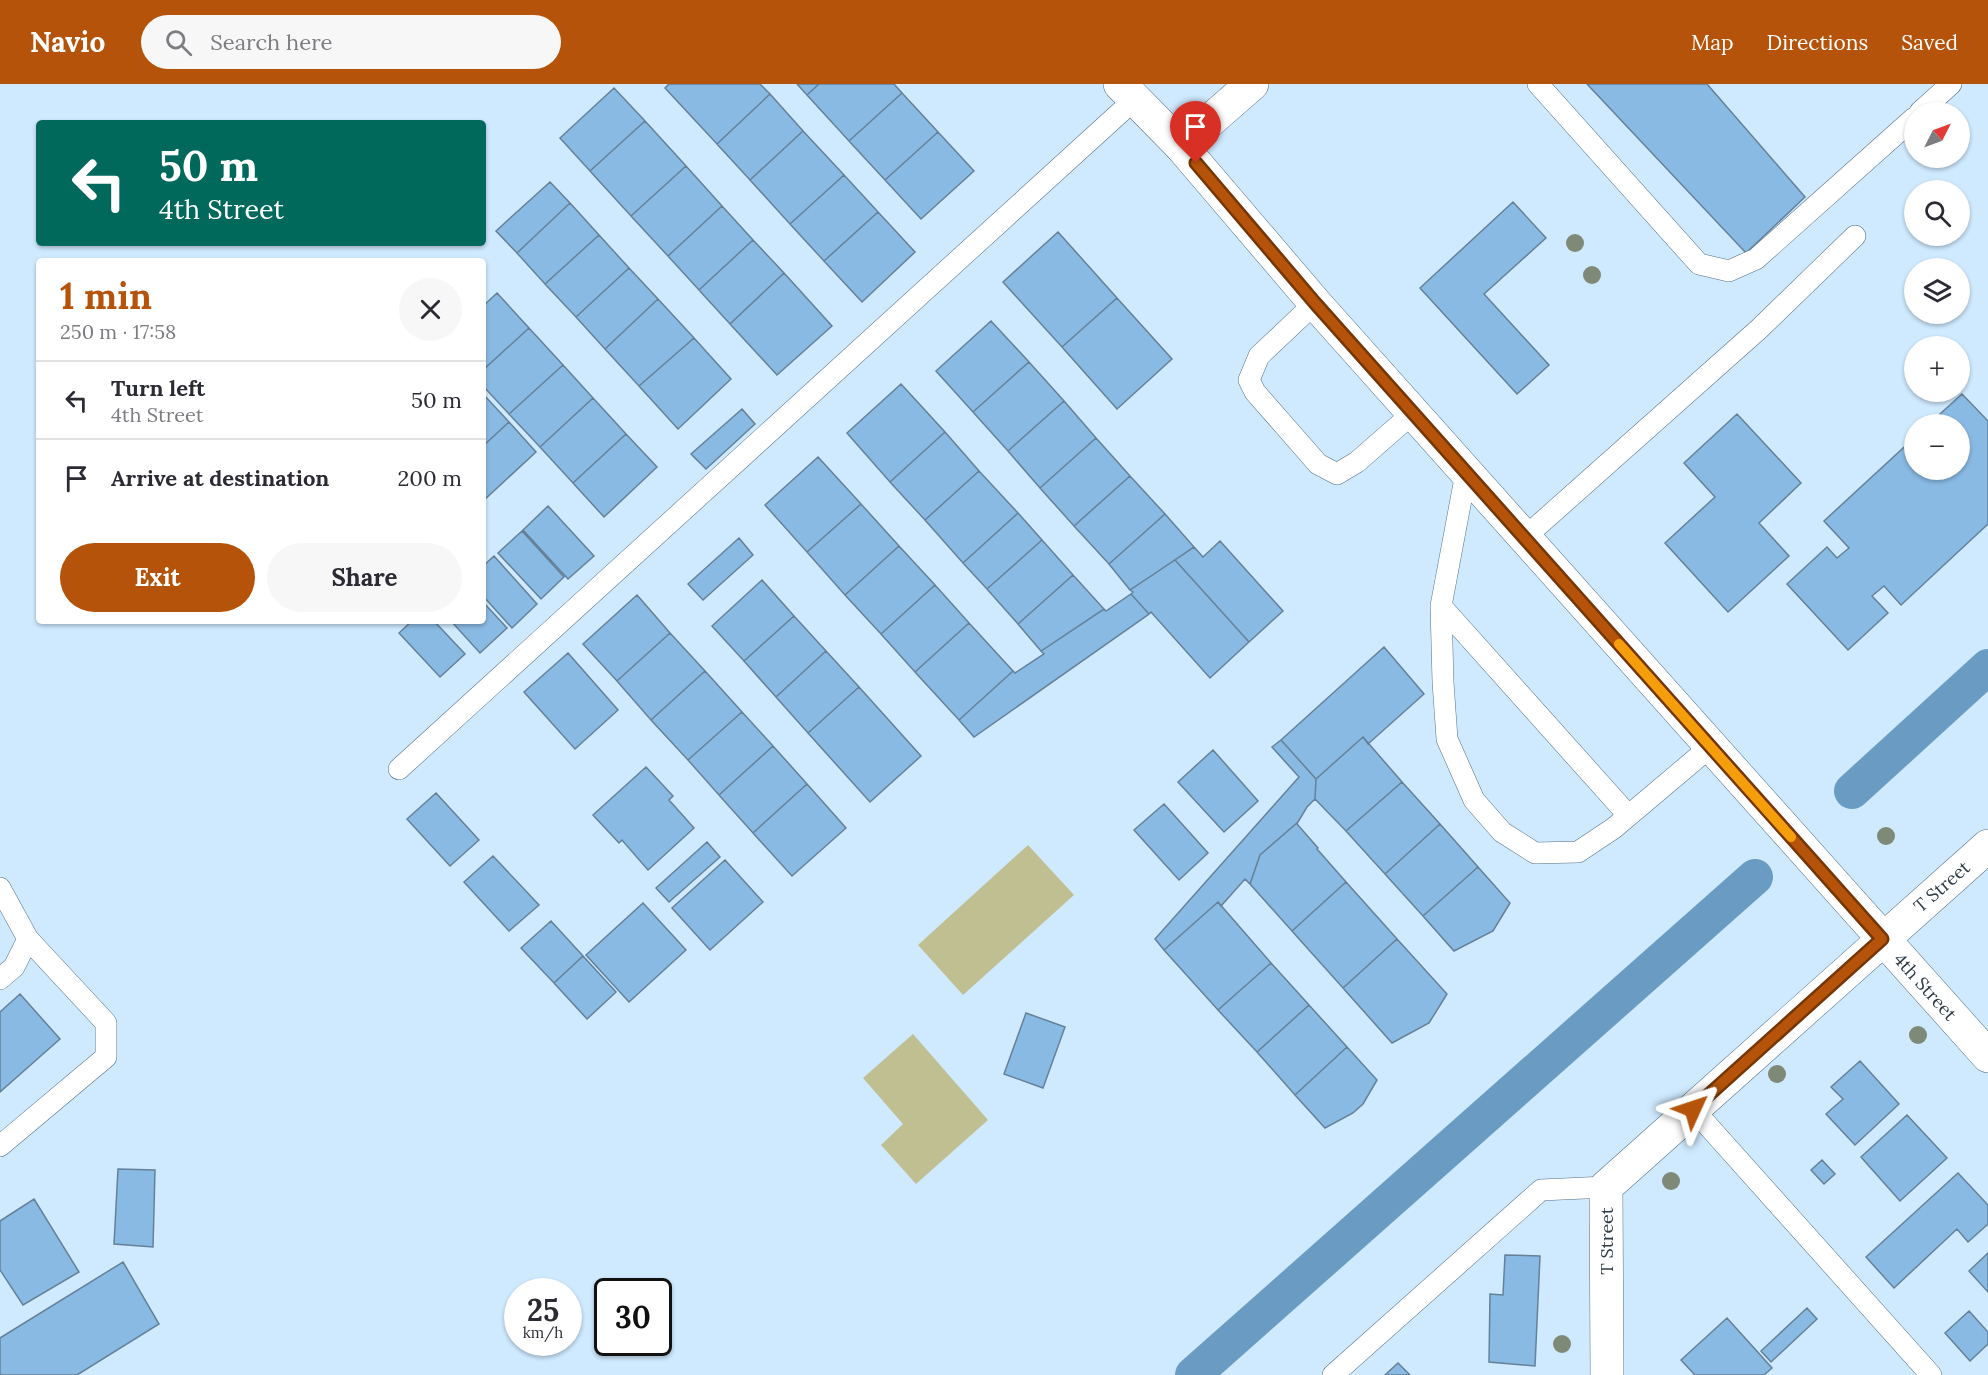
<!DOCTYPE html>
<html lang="en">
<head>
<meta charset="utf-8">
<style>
	:root { --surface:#fff; --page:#f7f7f7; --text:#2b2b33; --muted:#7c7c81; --line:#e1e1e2; --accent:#b45309 }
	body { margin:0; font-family:Lora,serif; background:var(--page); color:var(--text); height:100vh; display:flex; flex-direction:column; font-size:22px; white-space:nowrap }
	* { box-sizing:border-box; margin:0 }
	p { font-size:20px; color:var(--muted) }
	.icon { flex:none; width:33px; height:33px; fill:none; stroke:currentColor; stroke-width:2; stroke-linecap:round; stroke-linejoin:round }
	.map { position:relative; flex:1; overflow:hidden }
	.side { position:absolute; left:36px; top:174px; width:450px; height:366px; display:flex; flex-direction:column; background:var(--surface); border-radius:6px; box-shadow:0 2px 4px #0004 }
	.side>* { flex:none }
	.hud { position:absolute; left:36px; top:36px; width:450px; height:126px; border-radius:6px; box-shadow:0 2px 4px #0004; background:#00695c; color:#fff; overflow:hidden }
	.needle { width:39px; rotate:48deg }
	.fabs { position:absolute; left:1904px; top:18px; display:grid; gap:12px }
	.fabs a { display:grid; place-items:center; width:66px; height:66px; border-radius:50%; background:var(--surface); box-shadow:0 2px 4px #0004; font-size:30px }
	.speed { position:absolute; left:504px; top:1194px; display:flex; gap:12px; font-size:30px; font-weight:700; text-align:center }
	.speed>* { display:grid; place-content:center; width:78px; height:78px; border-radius:50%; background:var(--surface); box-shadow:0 2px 4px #0004; line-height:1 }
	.speed small { font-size:15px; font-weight:400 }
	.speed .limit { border:3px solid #111; border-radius:9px; background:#fff; color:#111 }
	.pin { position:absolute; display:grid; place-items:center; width:51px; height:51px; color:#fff; margin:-62px -26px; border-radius:50% 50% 50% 0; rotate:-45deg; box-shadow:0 0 6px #0007 }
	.pin .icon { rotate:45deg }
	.me { position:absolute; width:66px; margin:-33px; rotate:48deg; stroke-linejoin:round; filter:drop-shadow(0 0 4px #0008) }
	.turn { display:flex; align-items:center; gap:21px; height:126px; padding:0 24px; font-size:27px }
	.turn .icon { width:78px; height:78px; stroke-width:2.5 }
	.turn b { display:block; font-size:42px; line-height:51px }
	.round { display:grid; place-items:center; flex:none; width:63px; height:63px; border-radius:32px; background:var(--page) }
	.summary { display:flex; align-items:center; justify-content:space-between; height:102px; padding:0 24px }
	h1 { font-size:36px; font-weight:700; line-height:45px; color:var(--accent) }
	.primary-button { display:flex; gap:12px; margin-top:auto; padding:12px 24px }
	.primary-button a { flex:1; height:69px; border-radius:36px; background:var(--accent); color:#fff; font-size:24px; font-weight:700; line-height:69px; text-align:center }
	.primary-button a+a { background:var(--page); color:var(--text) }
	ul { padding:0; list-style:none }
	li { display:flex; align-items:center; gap:18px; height:78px; padding:0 24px; border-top:2px solid var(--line) }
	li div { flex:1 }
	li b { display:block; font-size:22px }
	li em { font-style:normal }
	header { display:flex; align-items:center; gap:36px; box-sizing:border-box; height:84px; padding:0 30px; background:var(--accent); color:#fff }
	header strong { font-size:28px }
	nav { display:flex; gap:33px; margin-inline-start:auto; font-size:21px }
	.search { width:420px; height:54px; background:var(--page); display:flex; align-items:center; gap:15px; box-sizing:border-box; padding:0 21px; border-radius:33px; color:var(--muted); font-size:22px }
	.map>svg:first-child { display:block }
	.green { fill:#c0bf92 }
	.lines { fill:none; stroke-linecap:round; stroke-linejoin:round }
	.canal { stroke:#6a9bc2; stroke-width:36 }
	.building { fill:#89bae3; stroke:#65819a; stroke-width:1.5 }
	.lane-casing { stroke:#557189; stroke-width:22 }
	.street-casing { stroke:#557189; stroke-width:34 }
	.secondary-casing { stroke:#557189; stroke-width:34 }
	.lane { stroke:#fff; stroke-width:21 }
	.street { stroke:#fff; stroke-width:33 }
	.secondary { stroke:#fff; stroke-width:33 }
	.tree { fill:#7f8978 }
	.route-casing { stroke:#753606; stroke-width:15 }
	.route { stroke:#b45309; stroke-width:10 }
	.slow { stroke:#f59e0b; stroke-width:10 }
	.labels { text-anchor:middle; stroke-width:6; stroke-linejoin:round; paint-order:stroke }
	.street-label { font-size:18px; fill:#2f3c46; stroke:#fff }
</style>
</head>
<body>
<header>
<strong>Navio</strong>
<div class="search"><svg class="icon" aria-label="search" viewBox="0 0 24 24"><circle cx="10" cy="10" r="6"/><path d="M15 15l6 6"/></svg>Search here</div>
<nav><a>Map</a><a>Directions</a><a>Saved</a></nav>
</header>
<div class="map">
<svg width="1988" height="1291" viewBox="0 0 1988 1291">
	<rect width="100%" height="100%" fill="#cfe9fe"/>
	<path class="green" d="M1028,761l46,50 -111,100 -45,-50z
		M913,950l75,86 -72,64 -35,-39 22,-21 -40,-46z"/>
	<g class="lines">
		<path class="canal" d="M1852,707l136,-124
			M1193,1291l562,-498"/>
	</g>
	<path class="building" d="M669,0h91l10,10 -53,50 -52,-56z
		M797,0h22l-12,11z
		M819,0h75l8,9 -53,48 -42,-46z
		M1587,0h120l98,113 -59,56z
		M614,4l31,33 -55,50 -30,-33z
		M902,9l36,39 -53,48 -36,-39z
		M770,10l33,37 -53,49 -33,-36z
		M645,37l41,45 -55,50 -41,-45z
		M803,47l41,44 -54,49 -40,-44z
		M938,48l36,39 -53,48 -36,-39z
		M686,82l36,40 -54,50 -37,-40z
		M844,91l34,37 -54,49 -34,-37z
		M550,98l20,21 -53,50 -21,-22z
		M1513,118l33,36 -62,56 65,71 -32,29 -97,-106z
		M570,119l29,32 -54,49 -28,-31z
		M722,122l31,34 -54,50 -31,-34z
		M878,128l37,40 -53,50 -38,-41z
		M1058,148l59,66 -55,49 -59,-65z
		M599,151l30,33 -53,49 -31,-33z
		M753,156l31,33 -54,51 -31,-34z
		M629,184l29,31 -53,50 -29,-32z
		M784,189l48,53 -55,49 -47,-51z
		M497,209l32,35 -46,42v-64z
		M1117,214l55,61 -55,50 -55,-62z
		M658,215l36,39 -55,48 -34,-37z
		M991,237l38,41 -56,50 -37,-41z
		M529,244l34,37 -54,49 -26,-28v-16z
		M694,254l37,41 -53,50 -39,-43z
		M1029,278l35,39 -56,50 -35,-39z
		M563,281l30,33 -53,49 -31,-33z
		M901,300l44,48 -55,50 -43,-49z
		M483,310l26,28 -26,24z
		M1962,310l26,27v103l-87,81 -17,-19 -12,10 16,17 -40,37 -61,-66 40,-37 10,11 12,-10 -25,-27 90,-83v32h45v-46h-30z
		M593,314l33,36 -53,49 -33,-36z
		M1064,317l32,37 -56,50 -32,-37z
		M742,325l13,15 -49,45 -15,-15z
		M1737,330l64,69 -42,40 30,33 -61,56 -63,-69 50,-46 -31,-34z
		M509,338l27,30 -53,49v-55z
		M945,348l34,39 -54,49 -35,-38z
		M626,350l31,33 -53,50 -31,-34z
		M1096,354l34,38 -56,50 -34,-38z
		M818,373l43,47 -54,48 -42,-47z
		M979,387l39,42 -55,50 -38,-43z
		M1130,392l35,38 -56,50 -35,-38z
		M861,420l38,42 -54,49 -38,-43z
		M548,422l46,50 -26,23 -45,-49z
		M1018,429l24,27 -55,49 -24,-26z
		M1165,430l29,33 -64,43 -21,-26z
		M522,447l42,46 -23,22 -43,-46z
		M739,454l14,17 -50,45 -15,-16z
		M1042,456l31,35 -55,49 -31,-35z
		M1220,457l63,70 -34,31 -74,-82 19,-13 9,10z
		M899,462l36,39 -54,49 -36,-39z
		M494,472l43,48 -25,24 -29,-32v-30z
		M1175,476l74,82 -39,36 -59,-66 -2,2 -18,-20 2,-2 -3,-2z
		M1073,491l31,34 -63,42 -23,-27z
		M762,496l32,36 -50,45 -32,-35z
		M935,501l34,38 -54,49 -34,-38z
		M1131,510l18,20 -175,123 -15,-17 54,-49 2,2 29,-19 -3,-3 63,-42 2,2z
		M637,511l33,38 -53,48 -34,-37z
		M483,518l24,26 -27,25 -29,-32h32z
		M794,532l32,35 -50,46 -32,-36z
		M412,537h22l31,33 -25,23 -41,-44z
		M969,539l44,48 -54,49 -44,-48z
		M670,549l35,38 -54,49 -34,-39z
		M1384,563l40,47 -56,50 -5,-7 -47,42 -35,-39z
		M826,567l33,36 -51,46 -32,-36z
		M568,569l50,57 -43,39 -51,-57z
		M705,587l37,41 -54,48 -37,-40z
		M859,603l62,69 -51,46 -62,-69z
		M742,628l31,34 -54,49 -31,-35z
		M1363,653l39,45 -56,49 -31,-32 1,-20z
		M1281,656l35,39 -1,20 -8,8 -9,15 -38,33 -10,29 -5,-5 -24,27 -3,-4 -54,48 -9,-11 144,-162 -27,-30z
		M773,662l34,38 -54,49 -34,-38z
		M1213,666l45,51 -34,31 -46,-50z
		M646,683l27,29 -4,4 25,28 -46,42 -26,-30 -3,3 -26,-28z
		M1402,698l38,42 -55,50 -39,-43z
		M807,700l39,44 -54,48 -39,-43z
		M436,709l43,47 -29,26 -43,-47z
		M1164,720l44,49 -29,27 -45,-50z
		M1298,738l-1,2 21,24 -1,1 29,33 -54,49 -42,-47 10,-29z
		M1440,740l38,43 -55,49 -38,-42z
		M707,758l13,15 -51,45 -13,-14z
		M493,772l46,49 -30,26 -45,-49z
		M725,776l38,42 -53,48 -38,-42z
		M1478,783l32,36 -17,28 -39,20 -31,-35z
		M1346,798l51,57 -54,49 -51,-57z
		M1218,818l53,61 -53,47 -54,-60z
		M643,819l43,47 -57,52 -43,-47z
		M551,837l32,35 -29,27 -33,-35z
		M1397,855l50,55 -18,29 -37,20 -49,-55z
		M583,872l33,36 -29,27 -33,-36z
		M1271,879l38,42 -52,47 -39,-42z
		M20,910l40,45 -60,53v-80z
		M1309,921l38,42 -52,48 -38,-43z
		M1026,929l39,14 -22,61 -39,-14z
		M1347,963l30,33 -14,24 -10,9 -28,15 -30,-33z
		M1860,977l39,43 -44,41 -29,-31 17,-15 -12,-12z
		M1907,1031l40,43 -47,43 -39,-44z
		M1822,1076l13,14 -11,10 -13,-14z
		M118,1085l37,1 -2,77 -39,-3z
		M1958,1089l30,32v19l-20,18 -11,-13 -63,59 -28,-31z
		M34,1115l45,73 -56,33 -23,-35v-49z
		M1988,1169v39l-19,-21z
		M1505,1171l35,1 -5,110 -46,-4 1,-68 13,1z
		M123,1178l36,62 -82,51h-77v-37z
		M1807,1224l10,11 -46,43 -10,-11z
		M1969,1227l19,21v12l-18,17 -25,-28z
		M1727,1234l45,50 -8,7h-69l-14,-15z
		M1398,1279l12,12h-25z"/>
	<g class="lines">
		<g class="lane-casing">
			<path id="lane" d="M1538,0l161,180 30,7 27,-12 158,-141
				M1920,28l31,-28
				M1315,219l-56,53 -10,24 6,12 63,72 19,10 20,-12 56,-49
				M1466,389l-25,133 2,76 4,57 27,61 28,32 33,21 43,-1 36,-24 96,-81
				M1524,454l235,-209 96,-93
				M1441,522l187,209
				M399,685l735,-669
				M0,804l28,51 -14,28 -14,12
				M1693,1025l238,266
				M0,1062l106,-89v-34l-78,-84
				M1333,1291l208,-185 65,-3"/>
		</g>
		<g class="street-casing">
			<path id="street" d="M1181,62l71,-62
				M1607,1291l-1,-188 382,-341"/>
		</g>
		<g class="secondary-casing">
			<path id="secondary" d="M1120,0l61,62 134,157 673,753"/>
		</g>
		<use href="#lane" class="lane"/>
		<use href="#street" class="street"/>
		<use href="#secondary" class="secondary"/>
	</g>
	<g class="tree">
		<circle cx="1575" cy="159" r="9"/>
		<circle cx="1592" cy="191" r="9"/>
		<circle cx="1886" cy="752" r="9"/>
		<circle cx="1918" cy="951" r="9"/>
		<circle cx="1777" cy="990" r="9"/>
		<circle cx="1671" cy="1097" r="9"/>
		<circle cx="1562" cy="1260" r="9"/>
	</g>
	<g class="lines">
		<g class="route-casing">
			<path id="route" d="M1196,79l119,140 567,636 -189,170"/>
		</g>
		<use href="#route" class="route"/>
		<path class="slow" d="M1619,560l172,193"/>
	</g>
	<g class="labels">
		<g class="street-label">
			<text transform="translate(1942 803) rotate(-41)" y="6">T Street</text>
			<text transform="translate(1925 903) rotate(48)" y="6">4th Street</text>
			<text transform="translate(1607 1157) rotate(-90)" y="6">T Street</text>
		</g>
	</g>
</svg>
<div class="fabs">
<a><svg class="needle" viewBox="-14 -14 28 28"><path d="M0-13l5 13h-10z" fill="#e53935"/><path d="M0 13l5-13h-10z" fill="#7c7c81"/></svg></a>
<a><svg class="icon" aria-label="search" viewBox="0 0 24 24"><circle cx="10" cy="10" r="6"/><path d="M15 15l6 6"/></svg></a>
<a><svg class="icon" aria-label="layers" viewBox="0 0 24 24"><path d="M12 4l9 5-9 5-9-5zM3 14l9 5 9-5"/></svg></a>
<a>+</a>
<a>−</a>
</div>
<div class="speed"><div>25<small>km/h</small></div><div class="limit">30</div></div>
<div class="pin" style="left:1196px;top:79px;background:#d93025"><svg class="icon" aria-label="arrive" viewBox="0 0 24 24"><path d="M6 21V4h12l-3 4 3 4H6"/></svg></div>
<svg class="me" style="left:1693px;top:1025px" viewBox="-20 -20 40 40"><path d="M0-17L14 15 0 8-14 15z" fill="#b45309" stroke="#fff" stroke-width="4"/></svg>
<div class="hud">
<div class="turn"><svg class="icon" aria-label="left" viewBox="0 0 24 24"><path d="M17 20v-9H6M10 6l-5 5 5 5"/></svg><div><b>50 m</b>4th Street</div></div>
</div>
<section class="side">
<div class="summary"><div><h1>1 min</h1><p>250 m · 17:58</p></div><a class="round"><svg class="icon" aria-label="close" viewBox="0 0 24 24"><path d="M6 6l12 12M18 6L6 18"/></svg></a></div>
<ul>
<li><svg class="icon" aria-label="left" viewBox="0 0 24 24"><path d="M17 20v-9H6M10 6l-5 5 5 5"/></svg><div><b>Turn left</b><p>4th Street</p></div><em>50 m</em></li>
<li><svg class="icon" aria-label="arrive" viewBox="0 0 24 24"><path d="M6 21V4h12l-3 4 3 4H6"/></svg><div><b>Arrive at destination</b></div><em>200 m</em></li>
</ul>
<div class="primary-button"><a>Exit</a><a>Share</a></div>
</section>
</div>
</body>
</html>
